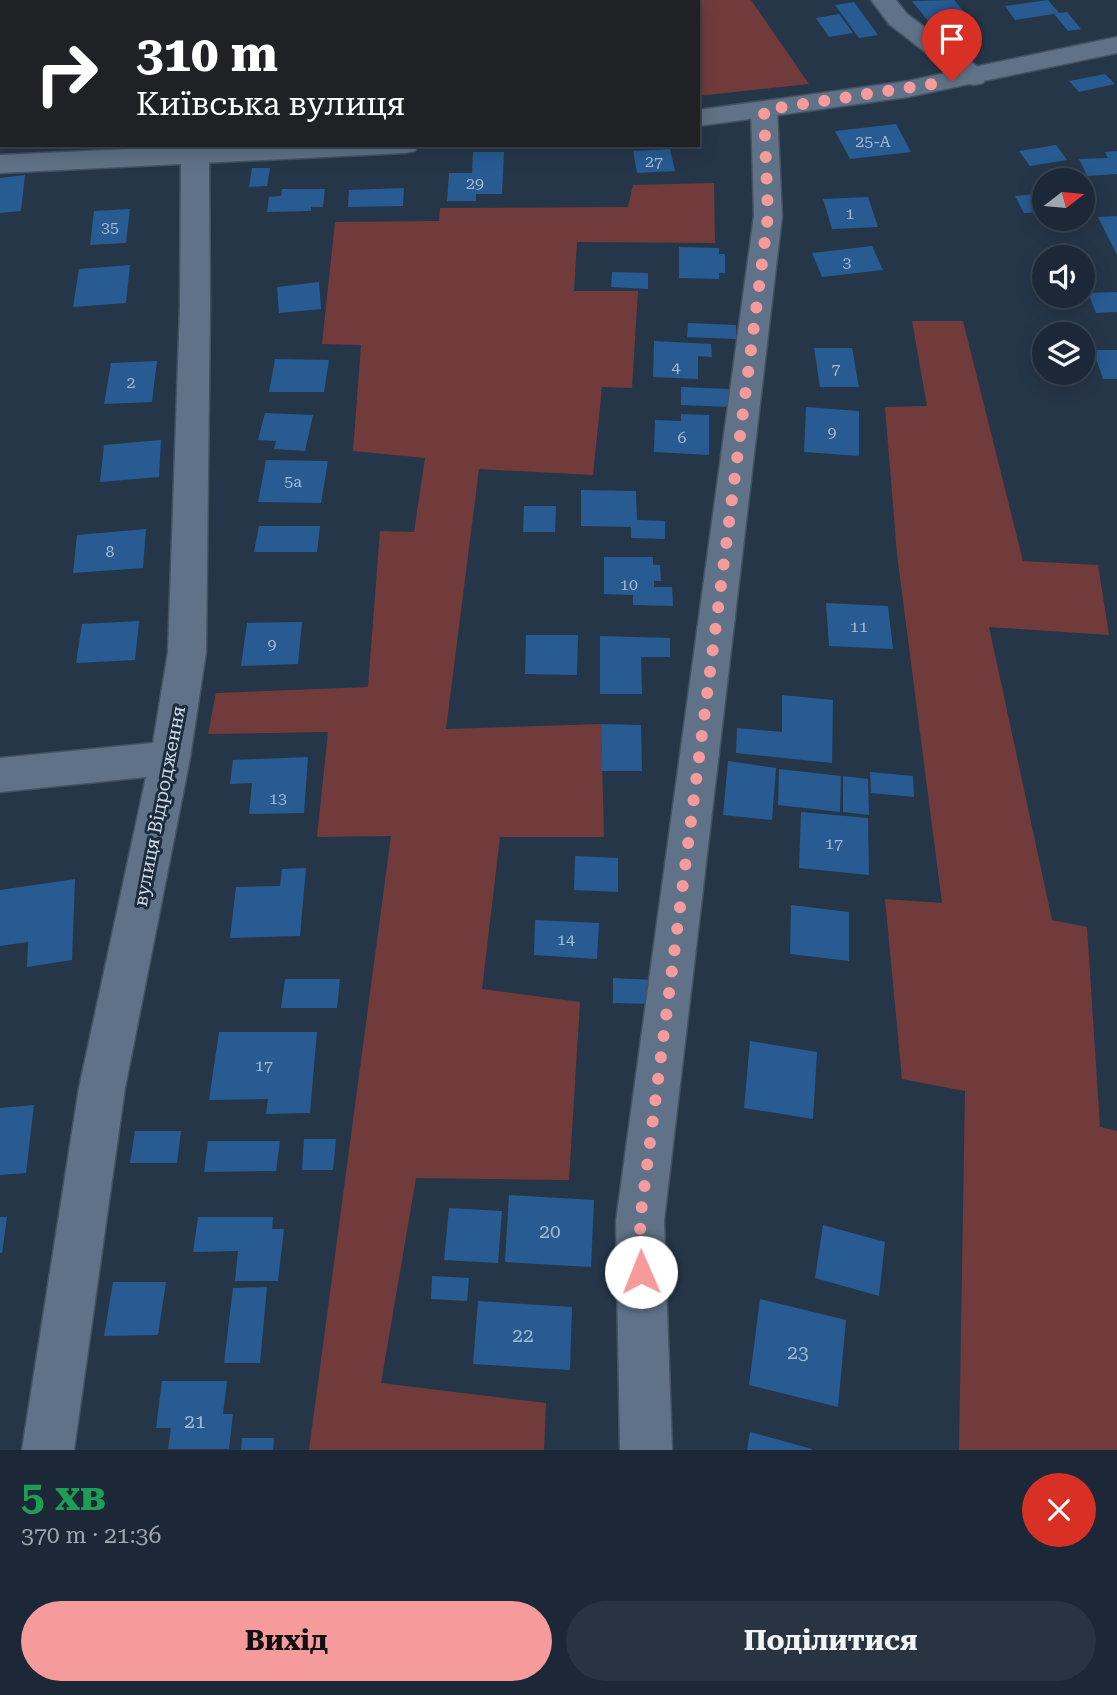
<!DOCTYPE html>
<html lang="uk">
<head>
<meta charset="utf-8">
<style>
	:root { --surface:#1c2837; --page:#293442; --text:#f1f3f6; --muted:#a0a6ad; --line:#3a4452; --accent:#f59b9c }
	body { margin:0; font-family:"Roboto Serif",serif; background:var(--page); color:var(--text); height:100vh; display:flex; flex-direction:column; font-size:26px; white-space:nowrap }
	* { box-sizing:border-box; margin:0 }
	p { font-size:23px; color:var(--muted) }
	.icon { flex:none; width:38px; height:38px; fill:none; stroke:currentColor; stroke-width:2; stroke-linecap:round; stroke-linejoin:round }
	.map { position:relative; height:1450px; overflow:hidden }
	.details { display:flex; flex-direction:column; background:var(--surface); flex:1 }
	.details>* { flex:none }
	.banner { position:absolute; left:0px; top:0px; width:700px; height:147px; box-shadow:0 4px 18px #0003,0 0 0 2px var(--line); background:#202124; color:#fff; overflow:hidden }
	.needle { width:46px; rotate:74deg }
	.controls { position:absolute; left:1032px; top:168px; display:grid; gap:14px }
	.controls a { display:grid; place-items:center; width:63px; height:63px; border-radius:50%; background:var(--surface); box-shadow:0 4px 18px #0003,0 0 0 2px var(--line); font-size:35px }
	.pin { position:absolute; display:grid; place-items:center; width:60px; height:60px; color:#fff; margin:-72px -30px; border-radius:50% 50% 50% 0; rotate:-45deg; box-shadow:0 0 7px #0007 }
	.pin .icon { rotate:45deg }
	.me { position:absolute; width:77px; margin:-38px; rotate:359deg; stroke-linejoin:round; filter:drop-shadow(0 0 5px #0008) }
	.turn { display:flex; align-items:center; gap:24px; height:147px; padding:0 21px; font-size:32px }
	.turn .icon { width:91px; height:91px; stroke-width:2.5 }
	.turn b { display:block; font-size:49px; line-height:60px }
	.round { display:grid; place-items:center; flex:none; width:74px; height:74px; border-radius:37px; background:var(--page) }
	.head { display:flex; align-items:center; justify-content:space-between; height:119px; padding:0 21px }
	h1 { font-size:42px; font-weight:700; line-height:52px; color:#1e9e55 }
	.cta { display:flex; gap:14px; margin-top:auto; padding:14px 21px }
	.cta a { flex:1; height:80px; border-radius:42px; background:var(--accent); color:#111; font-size:28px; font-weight:700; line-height:80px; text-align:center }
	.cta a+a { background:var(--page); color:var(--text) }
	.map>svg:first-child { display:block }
	.green { fill:#713b3c }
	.building { fill:#275b92 }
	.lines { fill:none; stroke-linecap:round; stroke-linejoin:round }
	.minor-casing { stroke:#445261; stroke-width:3 }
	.tertiary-casing { stroke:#445261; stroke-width:3 }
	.minor { fill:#607287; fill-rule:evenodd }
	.tertiary { fill:#607287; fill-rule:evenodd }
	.route { stroke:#f59b9c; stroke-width:12; stroke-dasharray:0 21.6 }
	.labels { text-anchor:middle; stroke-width:6; stroke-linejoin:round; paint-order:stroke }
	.number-label { font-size:16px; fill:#a5bad0 }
	.street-label { font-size:19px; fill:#cfd9e5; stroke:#1c2c3e }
	.near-number-label { font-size:19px; fill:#a5bad0 }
</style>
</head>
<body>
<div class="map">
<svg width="1117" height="1450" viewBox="0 0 1117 1450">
	<rect width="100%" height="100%" fill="#263649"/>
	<path class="green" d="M408,0h343l58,84 -111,12v-94z
		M714,183l1,60 -138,-1 -3,49h64l-6,97 -30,-1 -9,88 -114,-6 -33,260 155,-5 3,113h-104l-18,152 98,13 -11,178 -153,-2 -35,205 165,20 -2,47h-235l82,-614 -74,1 11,-105 -120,2 8,-41 152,-6 12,-156 34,1 11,-74 -72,-7 8,-106 -39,-1 13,-122 104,-1 1,-13 188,-1 5,-22z
		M912,321h51l60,240 75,4 11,70 -120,-8 63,293 35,7 13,200 17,4v319h-158l6,-359 -63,-12 -17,-180 57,4 -45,-349 -12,-147 42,-1z"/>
	<path class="building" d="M954,0l13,15 -39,6 -16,-20z
		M1048,0l11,13 8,-1 14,17 -13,2 -14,-17 -39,6 -10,-14z
		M854,2l24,33 -19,3 -24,-33z
		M839,14l14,19 -24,4 -13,-19z
		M1105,74l10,10 -36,8 -10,-11z
		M896,124l15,28 -61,7 -15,-28z
		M1056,145l11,15 -37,6 -11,-15z
		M670,149l5,22 -38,2 -4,-22z
		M1117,151v23l-30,2 -8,-17 29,-1 -3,-6z
		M473,152h31l-2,42h-26v7h-29l2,-28h23z
		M252,168h18l-3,18 -18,1z
		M25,175l-4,36 -21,2v-35z
		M404,188l-1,18 -55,1 1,-17z
		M282,189h43l-2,18h-12v4l-44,1 2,-15 12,-1z
		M1045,193v19l-21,1 -9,-17z
		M868,197l10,30 -46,2 -9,-30z
		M130,209l-4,34 -36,2 4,-34z
		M1117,216v39l-19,-38z
		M872,246l11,24 -61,7 -10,-24z
		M679,247l40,1v6h6v19h-6v6l-40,-1z
		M130,265l-4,38 -53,4 6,-38z
		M612,272l36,1v16l-37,-2z
		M319,282l2,27 -42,4 -2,-26z
		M1117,292v20l-21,1 -8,-20z
		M688,323l48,2v14l-49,-2z
		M654,341l57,3 1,13 -14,-1v23l-45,-2z
		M814,348h38l7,39h-39z
		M1093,350h24v29h-14z
		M275,359l54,1 -5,32h-55z
		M157,361l-5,41 -48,2 7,-41z
		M681,387l49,2v18l-49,-2z
		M806,407l53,4v45l-55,-4z
		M265,413l48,2 -8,36 -31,-2 2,-8 -18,-1z
		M681,414l28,1v40l-55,-3 1,-32 26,1z
		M161,440l-2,37 -59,5 4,-37z
		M266,460l62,1 -7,42 -63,-1z
		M581,490l55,1 1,29 28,1v18l-34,-1v-11l-50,-1z
		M524,506h32l-1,26h-32z
		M259,526h61l-3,26h-63z
		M146,529l-3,39 -70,5 4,-38z
		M604,557h49v8h7l1,16h-7v6h18l1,19 -40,-1v-10l-29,-1z
		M826,603l62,3 5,43 -64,-3z
		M139,621l-4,39 -59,3 6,-39z
		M302,622l-4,42 -57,2 6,-43z
		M526,635h52l-1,40 -52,-1z
		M600,636l70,2v19h-29l1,37h-42z
		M782,695l51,5 -1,63 -96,-10 1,-25 45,4z
		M601,724l40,1 1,46h-40z
		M308,757l-4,56 -55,1 3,-31 -22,1 3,-24z
		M728,761l48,7 -4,52 -49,-5z
		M779,769l62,7 -1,36 -62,-7z
		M870,772l43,4 1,21 -43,-4z
		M843,776l25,3 1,36 -26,-3z
		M801,812l67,6 1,57 -70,-7z
		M575,856l43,2v34l-44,-2z
		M306,868l-6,68 -70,2 6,-51 44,-1 2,-17z
		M75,879l-3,81 -45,7 1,-25 -28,4v-56z
		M791,905l58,7v49l-59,-7z
		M535,920l64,3 -2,36 -63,-4z
		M613,978l41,2 -1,24 -40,-1z
		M285,979h55l-3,29h-56z
		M219,1032h98l-7,81 -44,1 2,-15 -59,1z
		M750,1041l67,11 -4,67 -69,-11z
		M34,1105l-8,68 -26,2v-67z
		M135,1131h46l-4,32h-47z
		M304,1139h32l-3,31h-31z
		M208,1141h72l-4,30 -72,1z
		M509,1195l85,5 -3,67 -86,-5z
		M449,1208l53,3 -4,52 -54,-3z
		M0,1217h7l-5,36h-2z
		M198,1217h75l-1,12h12l-6,52h-43l3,-30 -45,1z
		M823,1225l62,17 -6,54 -64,-18z
		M432,1276l37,2 -2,23 -36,-2z
		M113,1282h53l-8,53 -54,1z
		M267,1287l-7,76h-36l9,-75z
		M760,1299l86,21 -8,87 -89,-22z
		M478,1301l94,6 -2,63 -97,-6z
		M162,1381h65l-4,33h10l-4,35h-61l3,-21h-15z
		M750,1432l62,17v1h-65z
		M242,1438h32l-1,12h-32z"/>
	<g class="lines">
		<g class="minor-casing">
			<path id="minor" d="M263,0h24v2h-24z
				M871,0h25l11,14 76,57 4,6 -4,6 -9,2 -9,-2 -76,-59z
				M764,102l10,2 3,6 5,106 -118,1005 8,229h-52l-4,-229 138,-1005 -3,-106 3,-6z
				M195,147l10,3 4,6 1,150 -4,346 -16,106 -65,330 -51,362h-52l57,-362 67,-311 -146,15v-34l153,-15 15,-91 12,-346 1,-150 4,-6z"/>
		</g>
		<g class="tertiary-casing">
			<path id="tertiary" d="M1117,37v16l-209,44 -210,29v-16l210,-29z
				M217,145h202l-4,6 -10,2 -405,20v-18z"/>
		</g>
		<use href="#minor" class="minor"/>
		<use href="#tertiary" class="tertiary"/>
	</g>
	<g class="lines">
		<path class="route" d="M641,1272l-1,-51 128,-1005 -4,-106 188,-29"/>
	</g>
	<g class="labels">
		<g class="number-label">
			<text x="873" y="147">25-А</text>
			<text x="654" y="167">27</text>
			<text x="475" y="189">29</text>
			<text x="850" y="219">1</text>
			<text x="110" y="233">35</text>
			<text x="847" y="268">3</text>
			<text x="676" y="373">4</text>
			<text x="836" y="374">7</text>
			<text x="131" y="388">2</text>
			<text x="832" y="438">9</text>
			<text x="682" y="443">6</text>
			<text x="293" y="487">5а</text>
			<text x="110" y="557">8</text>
			<text x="629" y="590">10</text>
			<text x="859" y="632">11</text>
			<text x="272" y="650">9</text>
			<text x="278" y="804">13</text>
			<text x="834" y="849">17</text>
			<text x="566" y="945">14</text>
			<text x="264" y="1071">17</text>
		</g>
		<g class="street-label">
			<text transform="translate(159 806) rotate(-79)" y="7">вулиця Відродження</text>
		</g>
		<g class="near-number-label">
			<text x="550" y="1238">20</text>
			<text x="523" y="1342">22</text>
			<text x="798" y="1359">23</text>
			<text x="195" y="1428">21</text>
		</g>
	</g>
</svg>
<div class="controls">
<a><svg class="needle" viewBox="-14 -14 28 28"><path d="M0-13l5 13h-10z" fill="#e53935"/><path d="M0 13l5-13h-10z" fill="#a0a6ad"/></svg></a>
<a><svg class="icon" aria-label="sound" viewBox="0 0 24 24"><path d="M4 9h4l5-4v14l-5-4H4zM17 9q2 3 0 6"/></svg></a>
<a><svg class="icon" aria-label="layers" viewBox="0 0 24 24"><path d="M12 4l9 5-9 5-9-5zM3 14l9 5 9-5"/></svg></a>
</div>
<div class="pin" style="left:952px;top:81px;background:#d93025"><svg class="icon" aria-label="arrive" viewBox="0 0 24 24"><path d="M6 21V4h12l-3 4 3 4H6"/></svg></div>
<svg class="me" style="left:641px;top:1272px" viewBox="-20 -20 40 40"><circle r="19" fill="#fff"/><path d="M0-13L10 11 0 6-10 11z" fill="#f59b9c"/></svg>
<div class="banner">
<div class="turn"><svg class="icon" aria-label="right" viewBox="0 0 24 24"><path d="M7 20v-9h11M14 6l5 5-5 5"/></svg><div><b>310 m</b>Київська вулиця</div></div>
</div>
</div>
<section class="details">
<div class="head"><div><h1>5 хв</h1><p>370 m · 21:36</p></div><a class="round" style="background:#d93025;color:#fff"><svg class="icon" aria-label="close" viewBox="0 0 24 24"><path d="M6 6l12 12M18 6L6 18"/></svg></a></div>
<div class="cta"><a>Вихід</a><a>Поділитися</a></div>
</section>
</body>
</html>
